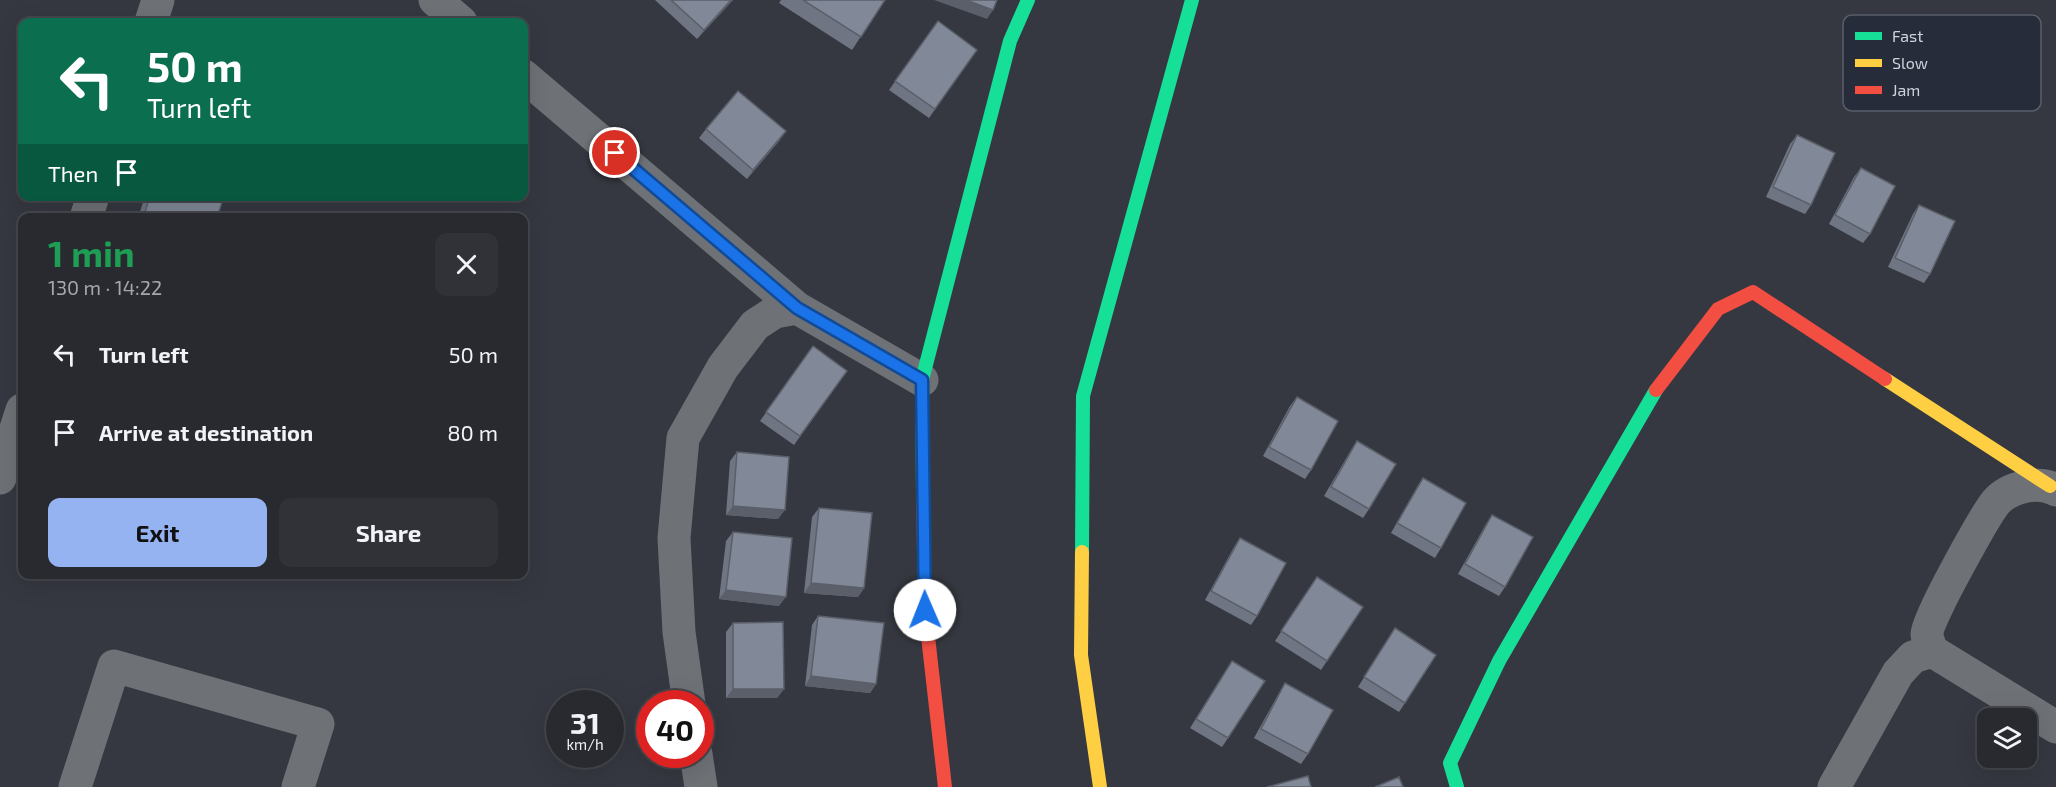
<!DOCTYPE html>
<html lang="en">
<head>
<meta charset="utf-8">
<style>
	:root { --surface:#282a30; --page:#303238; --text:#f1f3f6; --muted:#a5a7ab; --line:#44464c; --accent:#95b2f1 }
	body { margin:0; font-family:"Exo 2",sans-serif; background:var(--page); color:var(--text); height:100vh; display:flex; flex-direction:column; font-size:22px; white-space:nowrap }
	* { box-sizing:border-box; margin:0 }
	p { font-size:20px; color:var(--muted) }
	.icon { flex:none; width:33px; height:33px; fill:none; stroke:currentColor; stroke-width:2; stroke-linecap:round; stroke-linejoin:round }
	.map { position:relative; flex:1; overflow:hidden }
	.side { position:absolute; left:18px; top:213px; width:510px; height:366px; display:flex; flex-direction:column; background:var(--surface); border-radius:12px; box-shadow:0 6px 24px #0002,0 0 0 2px var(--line) }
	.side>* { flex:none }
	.banner { position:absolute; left:18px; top:18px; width:510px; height:183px; border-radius:12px; box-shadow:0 6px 24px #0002,0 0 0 2px var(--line); background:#0b6e4f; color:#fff; overflow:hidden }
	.buttons { position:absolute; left:1977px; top:708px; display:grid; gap:12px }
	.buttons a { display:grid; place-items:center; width:60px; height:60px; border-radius:12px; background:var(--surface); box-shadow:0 6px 24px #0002,0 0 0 2px var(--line); font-size:30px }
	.speed { position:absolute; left:546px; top:690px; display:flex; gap:12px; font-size:30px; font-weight:700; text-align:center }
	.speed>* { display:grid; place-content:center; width:78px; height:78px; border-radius:50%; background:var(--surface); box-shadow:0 6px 24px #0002,0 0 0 2px var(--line); line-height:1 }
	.speed small { font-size:15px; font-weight:400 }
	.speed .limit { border:9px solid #d22; background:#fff; color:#111 }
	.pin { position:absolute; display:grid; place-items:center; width:51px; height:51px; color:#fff; margin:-26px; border:3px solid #fff; border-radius:50%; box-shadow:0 2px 6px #0007 }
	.me { position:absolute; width:66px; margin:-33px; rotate:359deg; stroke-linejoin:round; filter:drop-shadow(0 0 4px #0008) }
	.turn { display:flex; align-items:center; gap:21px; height:126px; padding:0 30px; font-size:27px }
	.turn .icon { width:78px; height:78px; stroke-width:2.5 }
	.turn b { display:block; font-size:42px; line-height:51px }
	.then { display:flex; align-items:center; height:57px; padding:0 30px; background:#0003; gap:12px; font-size:22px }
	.round { display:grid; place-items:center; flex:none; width:63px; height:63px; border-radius:12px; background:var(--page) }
	.head { display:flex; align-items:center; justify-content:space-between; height:102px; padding:0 30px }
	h1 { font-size:36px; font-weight:700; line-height:45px; color:#1e9e55 }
	.primary-button { display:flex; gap:12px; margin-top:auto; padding:12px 30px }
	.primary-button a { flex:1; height:69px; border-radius:12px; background:var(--accent); color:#111; font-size:24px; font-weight:700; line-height:69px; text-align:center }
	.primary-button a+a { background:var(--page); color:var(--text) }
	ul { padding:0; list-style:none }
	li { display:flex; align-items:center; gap:18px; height:78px; padding:0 30px }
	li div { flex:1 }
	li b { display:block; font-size:22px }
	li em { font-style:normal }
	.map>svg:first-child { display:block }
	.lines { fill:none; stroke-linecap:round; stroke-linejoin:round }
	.street { stroke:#6e7176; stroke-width:33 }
	.fast { stroke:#16e098; stroke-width:14 }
	.slow { stroke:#ffcf43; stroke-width:14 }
	.jam { stroke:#f24e42; stroke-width:14 }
	.wall { fill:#6f7582 }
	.shaded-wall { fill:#5a5f6a }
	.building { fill:#818897; stroke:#5a5f6a; stroke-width:1.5 }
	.route-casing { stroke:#114b97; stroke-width:15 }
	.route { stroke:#1a73e8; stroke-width:10 }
	.key { fill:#262c3a; stroke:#595e6b; stroke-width:1.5 }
	.key-label { font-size:16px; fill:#cfd3dc }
</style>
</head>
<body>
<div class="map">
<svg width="2056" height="787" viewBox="0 0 2056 787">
	<rect width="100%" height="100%" fill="#353840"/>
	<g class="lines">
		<path class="street" d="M435,0l26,22
			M151,22l7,-22
			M524,76l273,232
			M86,218l7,-22
			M0,478l22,-68
			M2056,490c-17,-10 -47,-3 -60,12 -10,12 -70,119 -69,131 0,6 3,13 5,18l124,76
			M689,704l-10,-72 -5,-94 9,-100 40,-71 32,-42 20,-13 22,-4 125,72
			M696,754l5,33
			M75,787l39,-121 204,58 -20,63
			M1834,787l64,-114 15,-16 19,-6"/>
		<path class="fast" d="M923,494l-1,-114 88,-339 18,-41
			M1082,552l1,-156 109,-396
			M1457,787l-7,-24 49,-102 157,-271"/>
		<path class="slow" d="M1885,379l165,107
			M1082,552l-1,103 19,132"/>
		<path class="jam" d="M1656,390l62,-81 35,-17 132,87
			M923,494l2,116 20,177"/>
	</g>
	<path class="wall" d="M655,0h78l-36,39z
		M781,0h104l-33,50 -73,-47z
		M938,21l39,29 -48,68 -40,-28z
		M706,129l74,11 -33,39 -48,-41z
		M1797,135l14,70 -6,9 -39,-17 24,-53z
		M1861,168l9,66 -7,9 -34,-19 25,-47z
		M145,196h79l-7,22h-79z
		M1919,205l11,69 -6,9 -36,-16 25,-53z
		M813,346l34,25 -53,74 -34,-24z
		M1297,397l14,73 -6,9 -42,-23 27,-50z
		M1357,441l12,68 -6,9 -39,-22 27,-46z
		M737,452l41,67 -52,-4 4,-54z
		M1423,478l18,70 -6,10 -44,-25 26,-46z
		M819,508l45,80 -6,9 -54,-4 8,-76z
		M1492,515l13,72 -6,9 -41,-22 28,-50z
		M733,532l46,74 -60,-7 7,-58z
		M1240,538l17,78 -6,9 -46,-25 29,-53z
		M1317,577l46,30 -42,63 -46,-29z
		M818,616l58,68 -6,9 -65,-7 7,-61z
		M733,623l51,66 -7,9h-51v-66z
		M1395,628l10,75 -6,9 -41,-25z
		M1232,661l-4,77 -6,9 -32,-19z
		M1285,683l23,71 -7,10 -47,-26 25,-45z"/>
	<path class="shaded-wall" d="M731,0h2l-36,39 7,-9z
		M934,0h32l27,10 -6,9z
		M786,131l-6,9 -33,39 6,-9z
		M733,506l52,4 -7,9 -52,-4z
		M811,583l53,5 -6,9 -54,-4z
		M726,590l60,7 -7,9 -60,-7z
		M811,676l65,8 -6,9 -65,-7z
		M733,689h51l-7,9h-51z"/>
	<path class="building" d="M671,0h60l-27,30z
		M803,0h82l-24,37z
		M966,0h31l-4,10z
		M938,21l39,29 -42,59 -40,-28z
		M738,91l48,40 -33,39 -47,-41z
		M1797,135l38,18 -24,52 -38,-18z
		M1861,168l34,18 -25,48 -35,-19z
		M150,196h74l-7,22h-74z
		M1919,205l36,16 -25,53 -35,-16z
		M813,346l34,25 -47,65 -34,-24z
		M1297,397l41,24 -27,49 -42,-23z
		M1357,441l39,23 -27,45 -38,-22z
		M737,452l52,5 -4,53 -52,-4z
		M1423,478l43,25 -25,45 -44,-25z
		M819,508l53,5 -8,75 -53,-5z
		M1492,515l41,22 -28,50 -40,-23z
		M733,532l59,6 -6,59 -60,-7z
		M1240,538l46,25 -29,53 -46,-25z
		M1317,577l46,30 -36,54 -46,-30z
		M818,616l66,7 -8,61 -65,-8z
		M783,622l1,67h-51v-66z
		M1395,628l41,27 -31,48 -41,-26z
		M1232,661l33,20 -37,57 -32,-19z
		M1285,683l48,27 -25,44 -47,-25z
		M1308,776l3,11h-44z
		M1399,777l4,10h-28z"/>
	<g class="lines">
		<g class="route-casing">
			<path id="route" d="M615,153l182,155 125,72 3,230"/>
		</g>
		<use href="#route" class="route"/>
	</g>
	<rect x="1843" y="15" width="198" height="96" rx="9" class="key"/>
	<rect x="1855" y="32" width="27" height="8" fill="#16e098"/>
	<rect x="1855" y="59" width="27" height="8" fill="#ffcf43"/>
	<rect x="1855" y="86" width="27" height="8" fill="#f24e42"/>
	<g class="key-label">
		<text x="1892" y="42">Fast</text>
		<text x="1892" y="69">Slow</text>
		<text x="1892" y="96">Jam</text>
	</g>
</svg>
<div class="buttons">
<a><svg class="icon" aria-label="layers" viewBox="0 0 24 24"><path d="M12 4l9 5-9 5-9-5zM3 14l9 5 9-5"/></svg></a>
</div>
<div class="speed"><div>31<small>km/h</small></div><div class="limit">40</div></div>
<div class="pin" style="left:615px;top:153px;background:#d93025"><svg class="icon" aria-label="arrive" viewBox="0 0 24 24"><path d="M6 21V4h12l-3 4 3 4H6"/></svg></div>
<svg class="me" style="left:925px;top:610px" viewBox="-20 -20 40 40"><circle r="19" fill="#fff"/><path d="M0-13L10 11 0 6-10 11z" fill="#1a73e8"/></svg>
<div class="banner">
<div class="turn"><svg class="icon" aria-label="left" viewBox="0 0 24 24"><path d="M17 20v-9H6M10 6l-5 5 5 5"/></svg><div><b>50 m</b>Turn left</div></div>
<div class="then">Then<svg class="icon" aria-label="arrive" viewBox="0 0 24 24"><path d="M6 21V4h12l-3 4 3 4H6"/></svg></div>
</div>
<section class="side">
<div class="head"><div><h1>1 min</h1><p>130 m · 14:22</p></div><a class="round"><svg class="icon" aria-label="close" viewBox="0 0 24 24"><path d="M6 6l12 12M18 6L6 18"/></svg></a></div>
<ul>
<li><svg class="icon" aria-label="left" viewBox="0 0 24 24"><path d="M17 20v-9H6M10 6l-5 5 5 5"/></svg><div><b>Turn left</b></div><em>50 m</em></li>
<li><svg class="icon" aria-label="arrive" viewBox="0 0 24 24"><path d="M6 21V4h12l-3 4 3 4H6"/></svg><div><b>Arrive at destination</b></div><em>80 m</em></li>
</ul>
<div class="primary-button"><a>Exit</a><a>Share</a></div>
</section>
</div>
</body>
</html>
